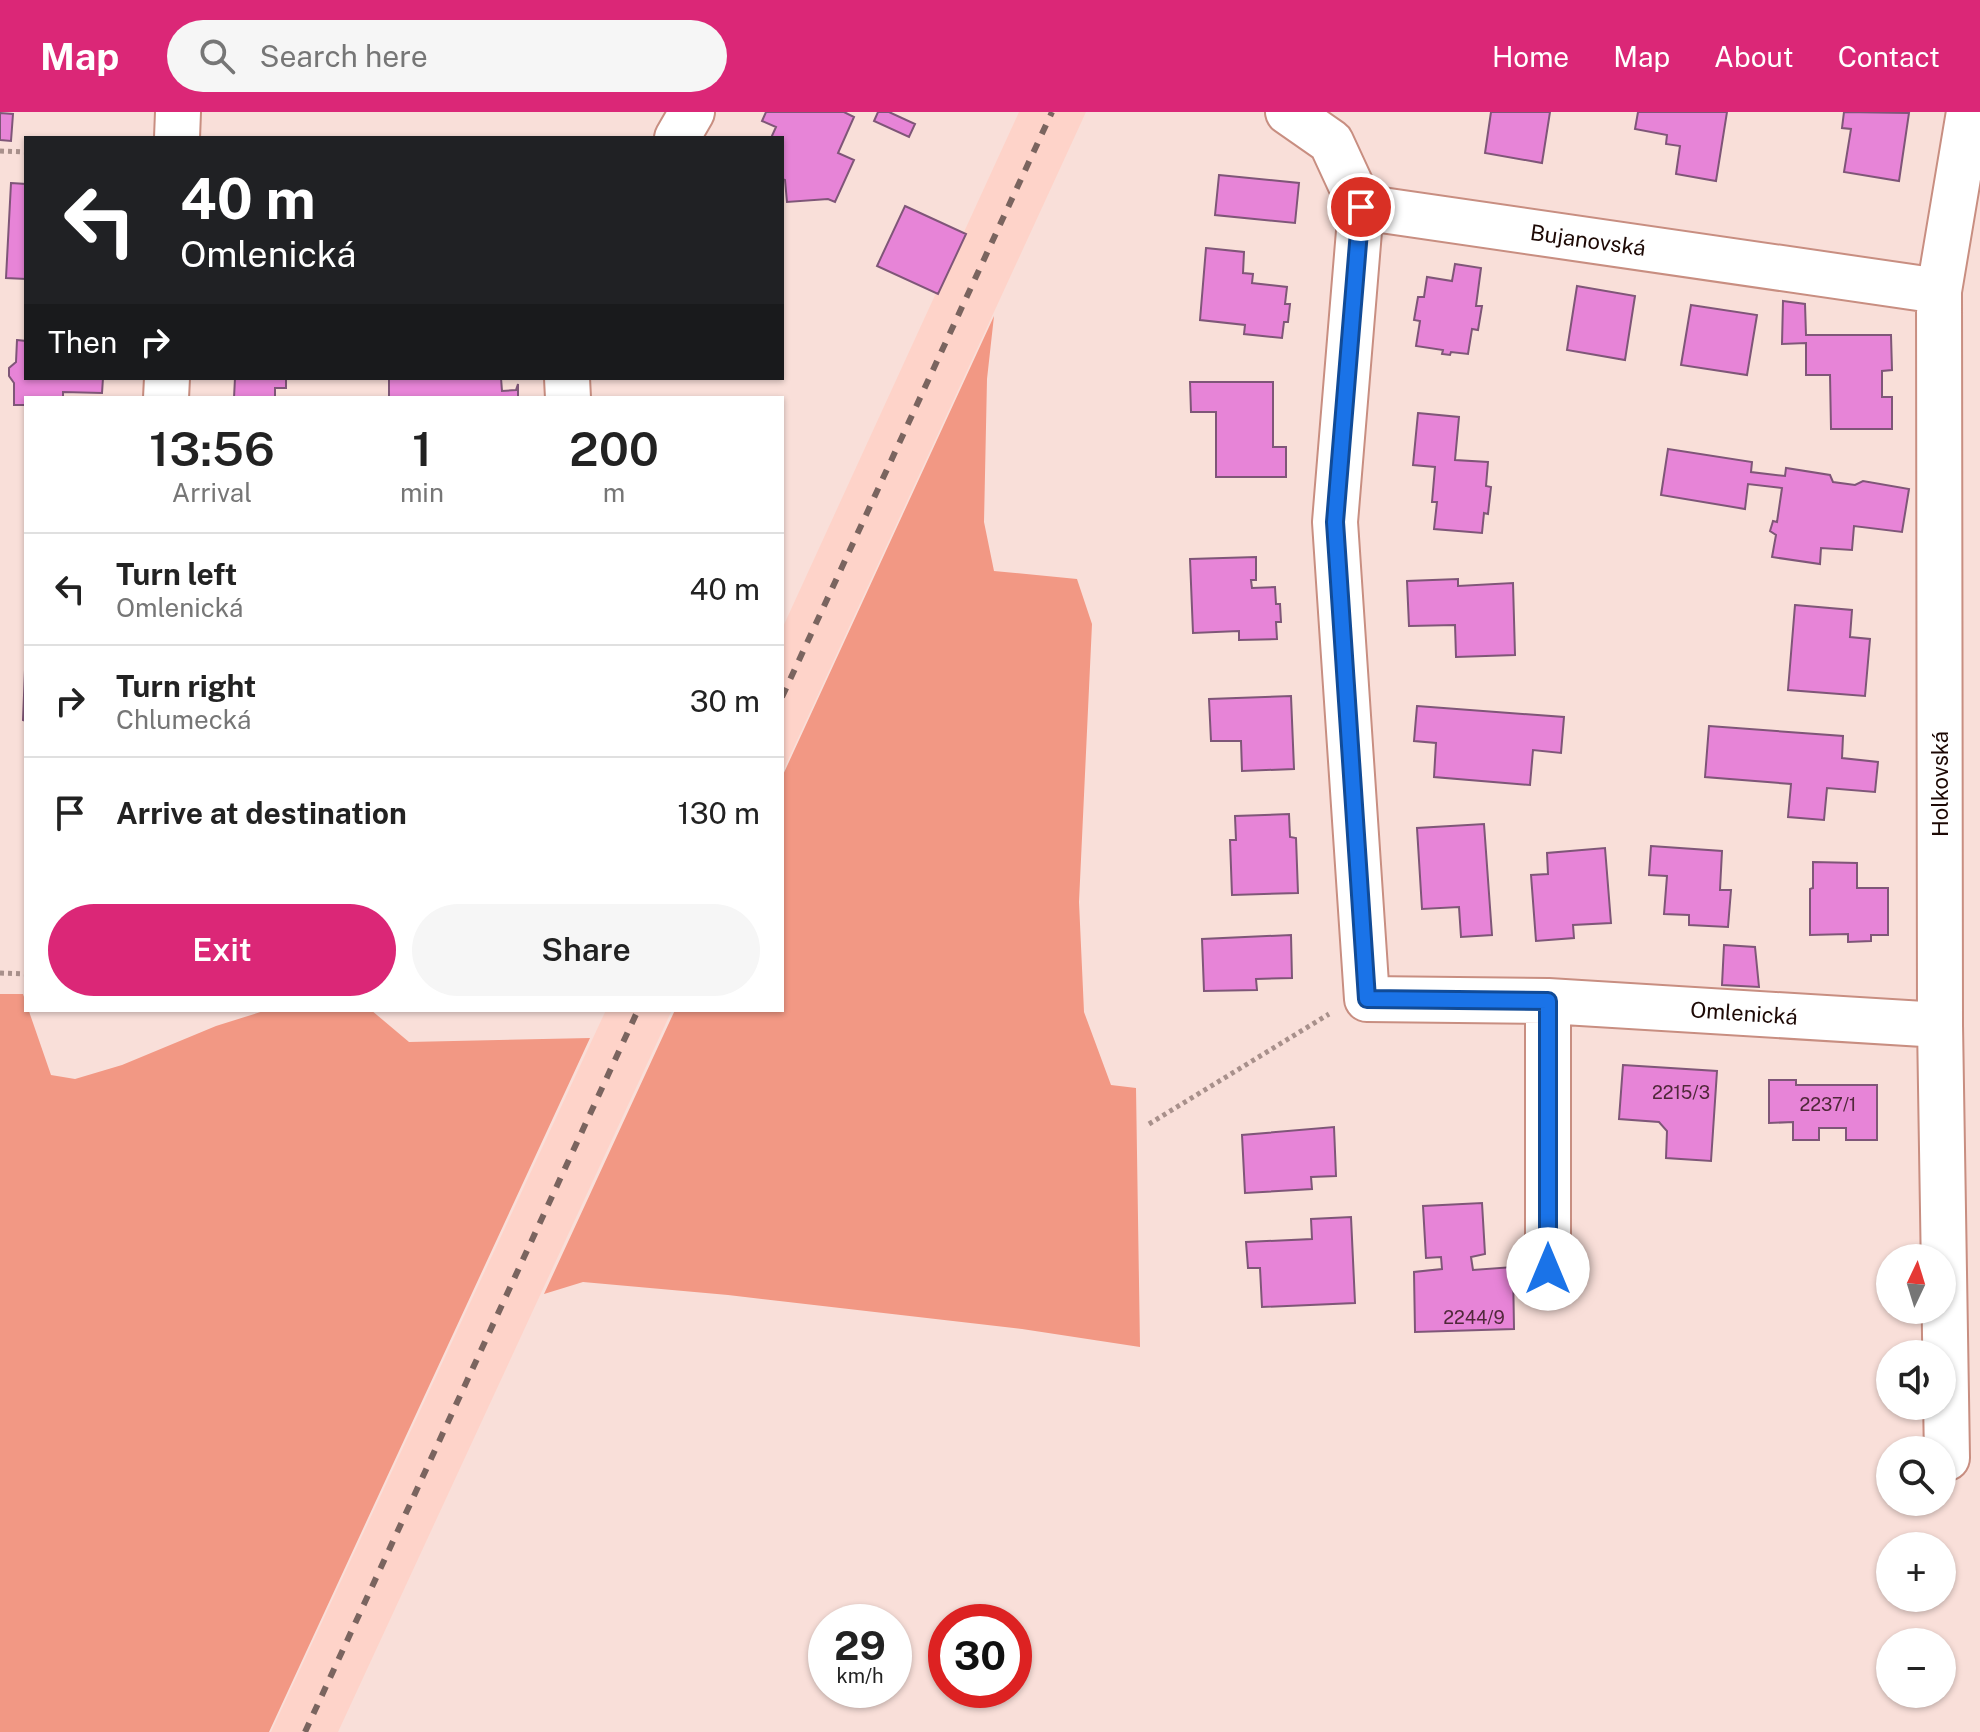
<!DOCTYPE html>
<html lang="en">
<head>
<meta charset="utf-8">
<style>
	:root { --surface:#fff; --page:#f6f6f6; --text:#222; --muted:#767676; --line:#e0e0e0; --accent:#db2777 }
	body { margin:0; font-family:"Public Sans",sans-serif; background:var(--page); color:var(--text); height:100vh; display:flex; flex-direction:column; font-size:30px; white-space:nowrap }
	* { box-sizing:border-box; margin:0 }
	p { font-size:26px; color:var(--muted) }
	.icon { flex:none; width:44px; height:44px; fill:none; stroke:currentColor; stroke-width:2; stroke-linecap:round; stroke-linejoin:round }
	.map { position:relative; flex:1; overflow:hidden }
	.drawer { position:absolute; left:24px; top:284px; width:760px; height:616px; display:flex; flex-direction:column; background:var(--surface); border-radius:0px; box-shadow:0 2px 6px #0004 }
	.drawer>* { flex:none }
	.banner { position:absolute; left:24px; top:24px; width:760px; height:244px; border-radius:0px; box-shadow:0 2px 6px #0004; background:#202124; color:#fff; overflow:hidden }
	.needle { width:52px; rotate:4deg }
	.tools { position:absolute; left:1876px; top:1132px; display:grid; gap:16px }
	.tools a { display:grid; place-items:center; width:80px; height:80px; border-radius:50%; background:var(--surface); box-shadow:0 2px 6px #0004; font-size:40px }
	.speed { position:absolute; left:808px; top:1492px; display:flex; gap:16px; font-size:40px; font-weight:700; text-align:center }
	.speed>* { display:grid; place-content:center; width:104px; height:104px; border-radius:50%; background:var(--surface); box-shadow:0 2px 6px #0004; line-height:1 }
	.speed small { font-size:20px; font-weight:400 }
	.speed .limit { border:12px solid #d22; background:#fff; color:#111 }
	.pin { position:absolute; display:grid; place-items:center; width:68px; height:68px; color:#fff; margin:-34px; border:4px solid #fff; border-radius:50%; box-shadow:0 2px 8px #0007 }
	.me { position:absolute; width:88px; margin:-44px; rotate:0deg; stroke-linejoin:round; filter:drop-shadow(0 0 6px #0008) }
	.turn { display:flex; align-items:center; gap:28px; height:168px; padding:0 24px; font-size:36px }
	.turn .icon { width:104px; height:104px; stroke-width:2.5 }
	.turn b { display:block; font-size:56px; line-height:68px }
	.then { display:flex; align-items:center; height:76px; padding:0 24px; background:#0003; gap:16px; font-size:30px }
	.eta { display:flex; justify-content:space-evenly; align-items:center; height:136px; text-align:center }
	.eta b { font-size:48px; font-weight:600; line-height:56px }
	.button { display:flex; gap:16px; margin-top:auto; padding:16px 24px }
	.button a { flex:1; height:92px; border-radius:48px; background:var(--accent); color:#fff; font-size:32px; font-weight:600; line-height:92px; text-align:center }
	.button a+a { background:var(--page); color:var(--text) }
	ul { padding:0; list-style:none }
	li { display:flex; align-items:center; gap:24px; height:112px; padding:0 24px; border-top:2px solid var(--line) }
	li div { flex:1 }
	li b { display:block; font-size:30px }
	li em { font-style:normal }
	header { display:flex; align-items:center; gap:48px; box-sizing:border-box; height:112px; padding:0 40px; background:var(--accent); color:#fff }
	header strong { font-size:38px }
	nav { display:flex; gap:44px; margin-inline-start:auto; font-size:28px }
	.search { width:560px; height:72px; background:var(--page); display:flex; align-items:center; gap:20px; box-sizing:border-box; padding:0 28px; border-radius:44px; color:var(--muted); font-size:30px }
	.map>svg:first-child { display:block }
	.built { fill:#fed3c9 }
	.green { fill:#f29884 }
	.building { fill:#e784d7; stroke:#7f5678; stroke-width:2 }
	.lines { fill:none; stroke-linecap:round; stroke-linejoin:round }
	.minor-casing { stroke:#c88e81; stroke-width:48 }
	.path { stroke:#a8908b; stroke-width:5; stroke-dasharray:4 4; stroke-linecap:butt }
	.minor { stroke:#fff; stroke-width:44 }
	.rail { stroke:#7a645f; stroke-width:6; stroke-dasharray:10 10; stroke-linecap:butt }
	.route-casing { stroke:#114b97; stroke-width:20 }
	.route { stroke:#1a73e8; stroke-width:14 }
	.labels { text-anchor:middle; stroke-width:6; stroke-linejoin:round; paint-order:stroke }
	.number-label { font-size:18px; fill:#50283a }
	.street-label { font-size:22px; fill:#1d0905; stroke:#fff }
</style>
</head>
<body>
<header>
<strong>Map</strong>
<div class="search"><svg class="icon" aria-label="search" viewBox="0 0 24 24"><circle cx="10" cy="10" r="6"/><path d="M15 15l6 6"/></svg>Search here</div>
<nav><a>Home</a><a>Map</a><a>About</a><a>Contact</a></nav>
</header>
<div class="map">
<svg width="1980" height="1620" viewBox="0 0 1980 1620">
	<rect width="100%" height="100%" fill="#f9dfd9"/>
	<path class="built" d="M1019,0h67l-304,661v-144z
		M606,898h66l-334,722h-67z"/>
	<path class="green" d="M994,204l-7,63 -3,143 10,49 83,8 15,45 -13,278 5,110 27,73 25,3 4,259 -118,-18 -294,-34 -145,-13 -39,12 131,-284h107v-233z
		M0,882h23l28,81 24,4 47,-14 94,-39 51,-16h104l38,32 181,-4 -321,694h-269z"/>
	<path class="building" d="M766,0h78l10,5 -16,36 16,7 -19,42 -7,-3 -41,3 -2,-22 -3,-1v-41h-11l5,-11 -14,-6z
		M878,0h11l26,12 -6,13 -35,-16z
		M1491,0h59l-8,51 -57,-10z
		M1638,0h89l-11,69 -40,-7 4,-28 -14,-2 1,-9 -32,-6z
		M1844,0l65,1 -10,68 -55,-9 7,-43 -9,-1z
		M0,1l13,1 -2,27 -11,-1z
		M1219,63l80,8 -4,40 -80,-8z
		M11,71l15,1v95l-20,-1z
		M905,94l61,28 -28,60 -61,-28z
		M1206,136l38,4 -1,21 10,1 -1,9 35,4 -2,17h5l-2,18h-4l-2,16 -38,-4 1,-9 -45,-5z
		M1455,152l26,4 -5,38h6l-4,24 -6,-1 -4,25 -17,-2 -1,3 -8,-1 1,-4 -27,-4 4,-25 -6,-1 4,-23h6l3,-20 25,4z
		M1577,174l58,10 -10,64 -58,-10z
		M1783,189l22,3 1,31h85l1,35 -10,1v26h10v32h-61l-1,-54h-24v-32l-24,1z
		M1691,193l66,10 -10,60 -66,-10z
		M17,228l9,1v37h77l-1,15 -39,-1v6h-37v7h-12v-22l-5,-7v-8l7,-6z
		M235,266h51v10h-11v10h-41z
		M389,266h112l1,13 14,-1 2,-6v14h-129z
		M1190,270h83v65h13v30h-70v-65h-25z
		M1418,301l41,4 -4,43 33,2 -2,24 5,1 -3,27 -4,-1 -2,20 -48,-4 3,-27h-5l3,-35 -22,-2z
		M1668,337l84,13 -1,10 34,4 1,-8 44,7 3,7 22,3 8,-4 46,8 -7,43 -48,-6 -2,24 -31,-2 -1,16 -48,-7 4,-22 -6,-4 3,-10 4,1 5,-34 -34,-4 -3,25 -84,-14z
		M1256,445v23h-5l1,8 23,-1 1,17h4l1,18h-5l1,17 -38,1v-9l-46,2 -3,-74z
		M1458,467v7l55,-3 2,72 -59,2 -1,-32 -46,1 -2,-45z
		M1795,493l57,5 -2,27 20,2 -5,57 -77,-6z
		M26,533v76l-3,-1z
		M1291,584l3,73 -52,2 -1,-30h-30l-2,-42z
		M1417,594l147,11 -3,36 -28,-3 -3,35 -96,-8 2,-34 -22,-2z
		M1709,614l134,10 -1,22 36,4 -3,30 -48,-4 -3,32 -36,-3 3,-33 -86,-7z
		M1289,702l1,23 6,1 2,55 -66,2 -2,-55h6l-1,-24z
		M1484,712l8,111 -31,2 -2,-30 -37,2 -5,-81z
		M1651,734l71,5 -2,39h11l-3,37 -39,-2v-10l-25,-1 3,-38 -18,-1z
		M1605,736l6,75 -38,2 1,13 -38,3 -5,-66 17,-1 -1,-21z
		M1813,750l44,1v25h31v47h-17v6l-23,1v-8l-38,1v-46l3,-1z
		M1291,823l1,43 -36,1 1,11 -53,1 -2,-52z
		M1724,833l31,2 4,40 -37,-2z
		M1623,953l94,6 -6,90 -45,-3 1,-27 -8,-9 -40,-3z
		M1769,968h27v5h81v55h-31v-12h-27v12h-26v-18l-24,1z
		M1334,1015l2,49 -25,1 1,12 -67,4 -3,-58z
		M1482,1091l3,51 -14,3 2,13 40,-3 1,62 -99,3 -1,-60 28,-3 -1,-12 -15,1 -3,-52z
		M1351,1105l4,86 -93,4 -2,-39h-12l-2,-26 66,-3 -1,-20z"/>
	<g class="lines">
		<g class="minor-casing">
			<path id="minor" d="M1288,0l43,30 30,65 -26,315 32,477 181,2 392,24
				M177,26l1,-26
				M677,26l15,-26
				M1361,95l578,84
				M567,266l1,20
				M166,286l1,-20
				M1548,889v268
				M1947,1346l-7,-433 -1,-734 30,-179"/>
		</g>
		<path class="path" d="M0,39l26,1
			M0,861l26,1
			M1149,1012l180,-110"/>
		<use href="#minor" class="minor"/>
		<path class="rail" d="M782,585l270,-585
			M305,1620l333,-722"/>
	</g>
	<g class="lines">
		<g class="route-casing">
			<path id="route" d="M1361,95l-26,315 32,477 181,2v268"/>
		</g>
		<use href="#route" class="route"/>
	</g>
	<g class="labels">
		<g class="number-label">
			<text x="1681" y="987">2215/3</text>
			<text x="1828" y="999">2237/1</text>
			<text x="1474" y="1212">2244/9</text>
		</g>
		<g class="street-label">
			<text transform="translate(1588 128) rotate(8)" y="8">Bujanovská</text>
			<text transform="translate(1940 672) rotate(-90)" y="8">Holkovská</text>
			<text transform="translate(1744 901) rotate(4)" y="8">Omlenická</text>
		</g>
	</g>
</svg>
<div class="tools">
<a><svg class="needle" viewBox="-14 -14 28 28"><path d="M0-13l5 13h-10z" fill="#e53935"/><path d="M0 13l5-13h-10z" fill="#767676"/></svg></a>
<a><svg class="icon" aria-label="sound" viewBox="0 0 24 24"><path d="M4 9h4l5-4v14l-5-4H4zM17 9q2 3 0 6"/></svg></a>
<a><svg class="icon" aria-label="search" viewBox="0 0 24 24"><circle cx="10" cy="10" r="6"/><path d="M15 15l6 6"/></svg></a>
<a>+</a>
<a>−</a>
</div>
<div class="speed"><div>29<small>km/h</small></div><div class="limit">30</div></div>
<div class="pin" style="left:1361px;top:95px;background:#d93025"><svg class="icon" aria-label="arrive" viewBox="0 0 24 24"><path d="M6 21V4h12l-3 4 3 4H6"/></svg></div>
<svg class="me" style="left:1548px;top:1157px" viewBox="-20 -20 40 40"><circle r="19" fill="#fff"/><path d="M0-13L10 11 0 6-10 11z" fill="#1a73e8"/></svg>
<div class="banner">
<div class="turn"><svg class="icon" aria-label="left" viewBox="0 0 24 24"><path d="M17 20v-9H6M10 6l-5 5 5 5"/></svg><div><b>40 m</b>Omlenická</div></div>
<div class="then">Then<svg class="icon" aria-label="right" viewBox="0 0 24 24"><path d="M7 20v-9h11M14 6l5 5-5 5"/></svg></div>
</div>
<section class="drawer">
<div class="eta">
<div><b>13:56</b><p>Arrival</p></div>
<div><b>1</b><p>min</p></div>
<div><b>200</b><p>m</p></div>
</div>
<ul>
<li><svg class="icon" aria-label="left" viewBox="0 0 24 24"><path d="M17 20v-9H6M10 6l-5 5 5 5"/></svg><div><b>Turn left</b><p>Omlenická</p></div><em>40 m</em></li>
<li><svg class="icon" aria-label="right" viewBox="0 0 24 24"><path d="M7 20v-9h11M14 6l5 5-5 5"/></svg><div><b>Turn right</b><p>Chlumecká</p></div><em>30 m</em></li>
<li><svg class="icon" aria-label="arrive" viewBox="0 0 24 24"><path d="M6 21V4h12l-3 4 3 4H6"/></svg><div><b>Arrive at destination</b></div><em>130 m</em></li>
</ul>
<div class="button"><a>Exit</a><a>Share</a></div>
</section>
</div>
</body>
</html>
